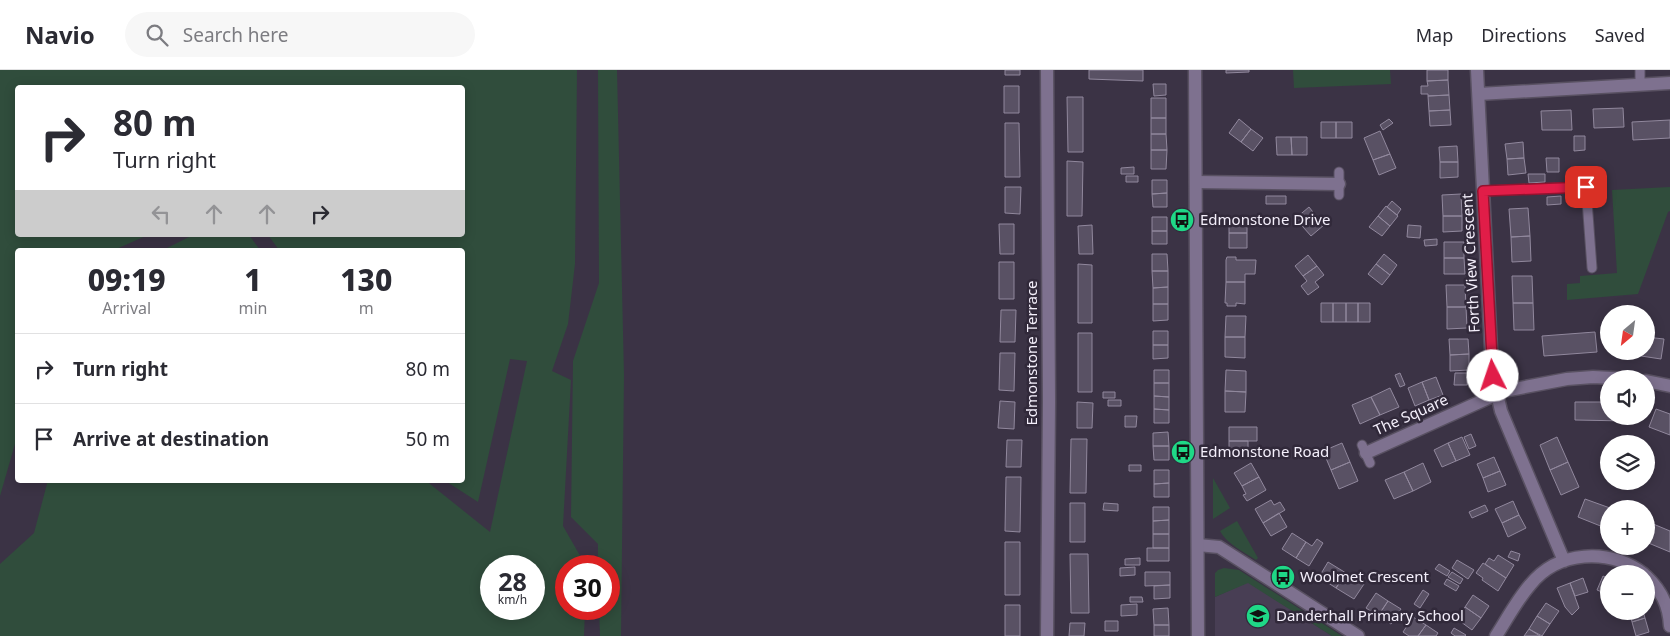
<!DOCTYPE html>
<html lang="en">
<head>
<meta charset="utf-8">
<style>
	:root { --surface:#fff; --page:#f7f7f7; --text:#2b2b33; --muted:#7c7c81; --line:#e1e1e2 }
	body { margin:0; font-family:"Noto Sans",sans-serif; background:var(--page); color:var(--text); height:100vh; display:flex; flex-direction:column; font-size:19px; white-space:nowrap }
	* { box-sizing:border-box; margin:0 }
	p { font-size:16px; color:var(--muted) }
	.icon { flex:none; width:28px; height:28px; fill:none; stroke:currentColor; stroke-width:2; stroke-linecap:round; stroke-linejoin:round }
	.map { position:relative; flex:1; overflow:hidden }
	.details { position:absolute; left:15px; top:178px; width:450px; height:235px; display:flex; flex-direction:column; background:var(--surface); border-radius:5px; box-shadow:0 2px 12px #0003 }
	.details>* { flex:none }
	.hud { position:absolute; left:15px; top:15px; width:450px; height:152px; border-radius:5px; box-shadow:0 2px 12px #0003; background:#fff; color:var(--text); overflow:hidden }
	.needle { width:32px; rotate:209deg }
	.fabs { position:absolute; left:1600px; top:235px; display:grid; gap:10px }
	.fabs a { display:grid; place-items:center; width:55px; height:55px; border-radius:50%; background:var(--surface); box-shadow:0 2px 12px #0003; font-size:25px }
	.speed { position:absolute; left:480px; top:485px; display:flex; gap:10px; font-size:25px; font-weight:700; text-align:center }
	.speed>* { display:grid; place-content:center; width:65px; height:65px; border-radius:50%; background:var(--surface); box-shadow:0 2px 12px #0003; line-height:1 }
	.speed small { font-size:12px; font-weight:400 }
	.speed .limit { border:8px solid #d22; background:#fff; color:#111 }
	.pin { position:absolute; display:grid; place-items:center; width:42px; height:42px; color:#fff; margin:-21px; border-radius:10px; box-shadow:0 2px 8px #0006 }
	.me { position:absolute; width:55px; margin:-28px; rotate:356deg; stroke-linejoin:round; filter:drop-shadow(0 0 4px #0008) }
	.turn { display:flex; align-items:center; gap:18px; height:105px; padding:0 15px; font-size:22px }
	.turn .icon { width:65px; height:65px; stroke-width:2.5 }
	.turn b { display:block; font-size:35px; line-height:42px }
	.lanes { display:flex; align-items:center; height:48px; padding:0 15px; background:#0003; justify-content:center; gap:25px; direction:ltr }
	.lanes .off { opacity:.35 }
	.eta { display:flex; justify-content:space-evenly; align-items:center; height:85px; text-align:center }
	.eta b { font-size:30px; font-weight:800; line-height:35px }
	ul { padding:0; list-style:none }
	li { display:flex; align-items:center; gap:15px; height:70px; padding:0 15px; border-top:1px solid var(--line) }
	li div { flex:1 }
	li b { display:block; font-size:19px }
	li em { font-style:normal }
	header { display:flex; align-items:center; gap:30px; box-sizing:border-box; height:70px; padding:0 25px; background:var(--surface); border-bottom:1px solid var(--line) }
	header strong { font-size:24px }
	nav { display:flex; gap:28px; margin-inline-start:auto; font-size:18px }
	.search { width:350px; height:45px; background:var(--page); display:flex; align-items:center; gap:12px; box-sizing:border-box; padding:0 18px; border-radius:28px; color:var(--muted); font-size:19px }
	.map>svg:first-child { display:block }
	.built { fill:#483e54 }
	.green { fill:#304d3c; fill-rule:evenodd }
	.building { fill:#595164; stroke:#91889d }
	.lines { fill:none; stroke-linecap:round; stroke-linejoin:round }
	.service-casing { stroke:#595162; stroke-width:11 }
	.minor-casing { stroke:#595162; stroke-width:15 }
	.tertiary-casing { stroke:#595162; stroke-width:15 }
	.service { stroke:#7e718f; stroke-width:9 }
	.minor { stroke:#7e718f; stroke-width:12 }
	.tertiary { stroke:#7e718f; stroke-width:12 }
	.route-casing { stroke:#92132f; stroke-width:12 }
	.route { stroke:#e11d48; stroke-width:9 }
	.labels { text-anchor:middle; stroke-width:5; stroke-linejoin:round; paint-order:stroke }
	.poi-label { font-size:15px; fill:#f4effb; stroke:#31293a; text-anchor:start }
	.street-label { font-size:15px; fill:#f4effb; stroke:#31293a }
</style>
</head>
<body>
<header>
<strong>Navio</strong>
<div class="search"><svg class="icon" aria-label="search" viewBox="0 0 24 24"><circle cx="10" cy="10" r="6"/><path d="M15 15l6 6"/></svg>Search here</div>
<nav><a>Map</a><a>Directions</a><a>Saved</a></nav>
</header>
<div class="map">
<svg width="1670" height="566" viewBox="0 0 1670 566">
	<rect width="100%" height="100%" fill="#3b3345"/>
	<path class="built" d="M1248,512l84,54h-117v-39z"/>
	<path class="green" d="M0,0h577l-2,194 -7,60 -16,47 19,9 -8,146 23,40h-20v43h19l-1,27h-584v-72l34,-31 14,-53h377l65,52 37,-171 -17,-2 -32,143 -34,-22h18v-230h-183l-11,-15h194v-147h-444v147h130l-34,15h-96l-1,187 -17,59zM491,496h43v43h-43z
		M598,0h19l7,305 -3,261h-21l-1,-27h10v-43h-11v-22l-27,-27 2,-156 26,-78z
		M1293,0h97l1,14 -97,4z
		M1670,117v24l-2,1 -30,82 -71,6v-16l13,-1v-7l37,-3 -5,-83z
		M193,165h56l11,15h-97z
		M1213,408l17,30 -17,11z
		M1237,451l21,37 -2,2c-12,-8 -29,-16 -36,-29z
		M1224,498l15,2 103,66h-10l-84,-53 -33,14v-24l3,-3z"/>
	<path class="building" d="M1005,0h15v5h-15z
		M1089,0h54v11l-54,-2z
		M1226,0h23v2l-23,1z
		M1427,0h21v10l-21,1z
		M1448,10l1,15 -21,1v-2h-7v-8h7l-1,-5z
		M1153,14h13v11l-12,1z
		M1004,16h15v27h-15z
		M1449,25l1,15 -21,1 -1,-15z
		M1067,27h16v55h-15z
		M1151,28h15v20h-15z
		M1623,38l1,19 -30,1 -1,-19z
		M1450,40l1,15 -21,1 -1,-15z
		M1571,40l1,20h-30l-1,-19z
		M1151,48h15v16h-15z
		M1239,49l12,10 -10,13 -12,-9z
		M1389,49l4,4 -10,7 -3,-5z
		M1670,50v18l-37,2 -1,-18z
		M1321,52h15v16h-15z
		M1336,52h16v16h-16z
		M1005,53h14l1,54h-15z
		M1251,59l12,9 -10,13 -12,-9z
		M1380,61l10,23 -17,6 -9,-22z
		M1151,64h15l1,16h-16z
		M1574,66h11v14l-11,1z
		M1276,67h15l1,18h-15z
		M1291,67h16v18h-15z
		M1523,72l1,16 -17,1 -2,-15z
		M1457,76l1,16h-18l-1,-15z
		M1151,80h16l-1,19h-15z
		M1390,84l6,14 -17,7 -6,-15z
		M1524,88l2,15 -18,2 -1,-16z
		M1546,88h13v14h-12z
		M1067,91l16,1 -1,54h-15z
		M1440,92h18v15l-18,1z
		M1134,97v7h-13v-6z
		M1528,104h17v8l-16,1z
		M1126,106h12v6h-12z
		M1152,110h15v13l-15,1z
		M1005,117h16l-1,27 -15,-1z
		M1167,123v14h-14l-1,-13z
		M1461,124l1,22h-19l-1,-21z
		M1266,126h20v8h-20z
		M1561,126v8l-14,1v-8z
		M1392,131l9,8 -4,6 -10,-8z
		M1386,136l12,10 -8,10 -12,-10z
		M1309,137l7,9 -13,11 -7,-9z
		M1528,138l2,28 -19,1 -2,-28z
		M1316,146l8,9 -13,11 -8,-9z
		M1378,146l12,10 -8,10 -13,-9z
		M1443,146h19v15l-19,1z
		M1152,147h15v14h-15z
		M1229,147h18v16h-18z
		M999,154h15v30h-14z
		M1092,155l1,29h-14l-1,-28z
		M1408,155l13,1 -1,12 -13,-1z
		M1152,161h15v13h-15z
		M1229,163h18v15h-18z
		M1530,166l1,25 -19,1 -1,-25z
		M1437,169v6l-12,1 -1,-6z
		M1444,172h20v16h-20z
		M1152,184h15l1,17h-16z
		M1384,184l13,11 -7,10 -14,-11z
		M1308,185l9,11 -14,10 -8,-10z
		M1227,187h9v3h20l-1,14h-10v8h-19v-22z
		M1444,188h20l1,16h-21z
		M999,192h15v37h-15z
		M1078,194l14,1v58h-14z
		M1376,194l14,11 -8,10 -14,-11z
		M1317,196l7,9 -9,7 4,5 -11,8 -7,-9 6,-5 -4,-5z
		M1152,201h16v16l-15,1z
		M1512,206h20l1,27h-20z
		M1226,212h19v22l-9,-1v3h-9v-3h-2z
		M1446,215h19l1,22h-19z
		M1168,217v17h-15v-16z
		M1321,233h12v19h-12z
		M1333,233h13v19h-13z
		M1346,233h12v19h-12z
		M1358,233h12v19h-12z
		M1513,233h20l1,27h-20z
		M1153,234h15v16l-15,1z
		M1447,237h19l1,21 -20,1z
		M1001,240h15l-1,32h-15z
		M1226,246h20l-1,21h-20z
		M1153,261h15v14h-15z
		M1595,262l2,20 -53,4 -2,-20z
		M1078,263h14v59h-14z
		M1225,267h20v21l-20,-1z
		M1646,267l18,2 -3,20 -53,-8 1,-7v7h37z
		M1449,269h19l1,15 -19,1z
		M1153,275h15v13l-15,1z
		M1000,283h15l-1,38 -15,-1z
		M1469,284v16l-19,1v-16z
		M1154,300h15v13h-15z
		M1226,300l20,1v21l-21,-1z
		M1400,303l5,12 -5,2 -5,-12z
		M1455,303h13l-1,12h-13z
		M1436,307l7,18 -14,5 -7,-18z
		M1422,312l7,18 -14,6 -7,-18z
		M1154,313h15v14l-15,-1z
		M1390,318l9,19 -19,8 -9,-18z
		M1225,321l21,1 -1,20h-20z
		M1103,322h12v6h-12z
		M1154,326l15,1v13l-15,-1z
		M1371,327l9,18 -20,9 -8,-19z
		M1108,330h13v6h-13z
		M1000,331l15,1 -1,27 -16,-1z
		M1077,332l16,1 -1,25h-15z
		M1575,332h34v14h18v5l-52,-1z
		M1154,339l15,1v13h-15z
		M1656,339l14,5v21l-21,-8z
		M1125,346h12l-1,11h-11z
		M1229,357h28v14h-28z
		M1168,362l1,14h-16v-13z
		M1471,364l5,12 -7,3 -5,-12z
		M1462,367l8,18 -14,6 -8,-18z
		M1557,367l11,25 -18,8 -10,-25z
		M1071,369h16l-1,54h-16z
		M1007,370h15l-1,27h-15z
		M1229,371h19v15h-19z
		M1342,373l8,19 -19,8 -8,-19z
		M1448,373l8,18 -14,6 -8,-17z
		M1153,376h16v14h-15z
		M1494,387l6,14 -17,7 -6,-14z
		M1350,392l8,19 -19,8 -8,-19z
		M1568,392l11,25 -18,8 -11,-25z
		M1251,393l8,14 -17,9 -8,-13z
		M1423,393l8,19 -18,9 -9,-19z
		M1129,395h12v6h-12z
		M1154,400h15v13l-15,1z
		M1500,401l6,14 -18,7 -5,-14z
		M1404,402l9,19 -19,8 -9,-19z
		M1006,407h15l-1,55 -15,-1z
		M1259,407l7,13 -19,11 -4,-6 3,-1 -4,-8z
		M1169,413v14h-15v-13z
		M1585,429l25,9 -7,19 -25,-10z
		M1271,430l3,5 6,-3 5,8 -22,13 -8,-14z
		M1513,431l6,14 -17,8 -7,-14z
		M1070,433h15v39h-15z
		M1104,433l14,1v7l-15,-1z
		M1485,435l3,6 -16,7 -3,-6z
		M1153,437h16v13l-16,1z
		M1609,442v17l-6,-2z
		M1279,443l8,14 -16,9 -8,-13z
		M1519,445l7,13 -18,9 -6,-14z
		M1169,450v14h-16v-13z
		M1646,451l24,10v21l-24,-10z
		M1292,463l14,9 -10,16 -14,-9z
		M1153,464h16v14h-16z
		M1317,469l6,4 -14,23 -13,-8 10,-16 6,4z
		M1005,472h15v53h-15z
		M1147,478h22v13h-22z
		M1511,481l9,3 -2,7 -10,-4z
		M1070,484h18l1,59h-18z
		M1498,485l16,10 -8,13 -21,-14 4,-6 5,3z
		M1140,488v7h-15v-6z
		M1457,490l17,10 -6,9 -16,-11z
		M1328,492l18,11 -10,15 -17,-11z
		M1483,493l23,15 -8,13 -16,-11 1,-2 -7,-5z
		M1439,494l11,7 -3,5 -12,-7z
		M1135,497v8l-15,1v-8z
		M1145,502h25v13l-25,1z
		M1452,502l11,7 -3,5 -12,-7z
		M1346,503l18,11 -10,15 -18,-11z
		M1603,506l6,3v16l-12,-5z
		M1583,508l5,14 -13,4 -5,-13z
		M1447,509l12,7 -3,5 -12,-7z
		M1570,513l9,25 -7,7 -7,-8 -8,-19z
		M1170,515v13l-16,1v-13z
		M1423,520l6,4 -9,14 -6,-4z
		M1376,523l12,8 -10,15 -12,-8z
		M1473,525l16,11 -8,12 -16,-11z
		M1130,527h12l1,5h-13z
		M1388,531l13,8 -10,15 -13,-8z
		M1546,533l13,8 -9,13 -13,-8z
		M1137,534v11l-16,1v-11z
		M1005,535h15v31h-15z
		M1465,537l16,11 -9,12 -15,-11z
		M1168,538l1,17h-15l-1,-16z
		M1629,541h14l2,7 -13,4z
		M1537,546l13,8 -8,12 -13,-7z
		M1413,547l13,8 -8,11h-9l-6,-4z
		M1645,548l4,14 -13,4 -4,-14z
		M1105,551h13v10h-13z
		M1070,553h15l-1,13h-15z
		M1154,555h15v11h-15z
		M1426,555l12,8 -2,3h-18z
		M1454,558l12,7 -1,1h-10l-4,-3z
		M1529,559l11,7h-16z"/>
	<g class="lines">
		<g class="service-casing">
			<path id="service" d="M1640,14v-14
				M1339,102v23
				M1483,121l103,-4 6,81
				M1362,375l8,18"/>
		</g>
		<g class="minor-casing">
			<path id="minor" d="M1477,0l14,279 2,27 8,35 63,150
				M1479,24l191,-11
				M1196,112l143,2
				M1646,311l24,5
				M1366,383l138,-62 63,-12 26,-2 38,2
				M1198,475l21,2 139,89
				M1646,506c15,14 23,29 24,50
				M1047,566l2,-234 -2,-332
				M1496,566c11,-17 21,-36 34,-51 28,-35 79,-37 114,-11"/>
		</g>
		<g class="tertiary-casing">
			<path id="tertiary" d="M1195,0l3,566"/>
		</g>
		<use href="#service" class="service"/>
		<use href="#minor" class="minor"/>
		<use href="#tertiary" class="tertiary"/>
	</g>
	<g class="lines">
		<g class="route-casing">
			<path id="route" d="M1493,306l-10,-185 103,-4"/>
		</g>
		<use href="#route" class="route"/>
	</g>
	<defs>
		<g id="bus-disc" transform="scale(1.25)"><circle r="9.5" fill="#1fd887" stroke="#31293a"/><path d="M-5-6H5V4H4V6H2V4H-2V6H-4V4H-5ZM-3.5-4V0h7V-4ZM-3.5 1.2v1.5H-2V1.2ZM2 1.2v1.5H3.5V1.2Z" fill="#111"/></g>
		<g id="school-disc" transform="scale(1.25)"><circle r="9.5" fill="#1fd887" stroke="#31293a"/><path d="M0-5L7-2L0 1L-7-2ZM-4 1L0 2.5L4 1V4Q0 6-4 4Z" fill="#111"/></g>
	</defs>
	<g fill-rule="evenodd">
		<use href="#bus-disc" x="1182" y="150"/>
		<use href="#bus-disc" x="1183" y="382"/>
		<use href="#bus-disc" x="1283" y="507"/>
		<use href="#school-disc" x="1258" y="546"/>
	</g>
	<g class="labels">
		<g class="poi-label">
			<text x="1200" y="155">Edmonstone Drive</text>
			<text x="1200" y="387">Edmonstone Road</text>
			<text x="1300" y="512">Woolmet Crescent</text>
			<text x="1276" y="551">Danderhall Primary School</text>
		</g>
		<g class="street-label">
			<text transform="translate(1471 193) rotate(-93)" y="5">Forth View Crescent</text>
			<text transform="translate(1032 283) rotate(-90)" y="5">Edmonstone Terrace</text>
			<text transform="translate(1411 345) rotate(-24)" y="5">The Square</text>
		</g>
	</g>
</svg>
<div class="fabs">
<a><svg class="needle" viewBox="-14 -14 28 28"><path d="M0-13l5 13h-10z" fill="#e53935"/><path d="M0 13l5-13h-10z" fill="#7c7c81"/></svg></a>
<a><svg class="icon" aria-label="sound" viewBox="0 0 24 24"><path d="M4 9h4l5-4v14l-5-4H4zM17 9q2 3 0 6"/></svg></a>
<a><svg class="icon" aria-label="layers" viewBox="0 0 24 24"><path d="M12 4l9 5-9 5-9-5zM3 14l9 5 9-5"/></svg></a>
<a>+</a>
<a>−</a>
</div>
<div class="speed"><div>28<small>km/h</small></div><div class="limit">30</div></div>
<div class="pin" style="left:1586px;top:117px;background:#d93025"><svg class="icon" aria-label="arrive" viewBox="0 0 24 24"><path d="M6 21V4h12l-3 4 3 4H6"/></svg></div>
<svg class="me" style="left:1493px;top:306px" viewBox="-20 -20 40 40"><circle r="19" fill="#fff"/><path d="M0-13L10 11 0 6-10 11z" fill="#e11d48"/></svg>
<div class="hud">
<div class="turn"><svg class="icon" aria-label="right" viewBox="0 0 24 24"><path d="M7 20v-9h11M14 6l5 5-5 5"/></svg><div><b>80 m</b>Turn right</div></div>
<div class="lanes"><svg class="icon off" aria-label="left" viewBox="0 0 24 24"><path d="M17 20v-9H6M10 6l-5 5 5 5"/></svg><svg class="icon off" aria-label="ahead" viewBox="0 0 24 24"><path d="M12 20V5M6 11l6-6 6 6"/></svg><svg class="icon off" aria-label="ahead" viewBox="0 0 24 24"><path d="M12 20V5M6 11l6-6 6 6"/></svg><svg class="icon" aria-label="right" viewBox="0 0 24 24"><path d="M7 20v-9h11M14 6l5 5-5 5"/></svg></div>
</div>
<section class="details">
<div class="eta">
<div><b>09:19</b><p>Arrival</p></div>
<div><b>1</b><p>min</p></div>
<div><b>130</b><p>m</p></div>
</div>
<ul>
<li><svg class="icon" aria-label="right" viewBox="0 0 24 24"><path d="M7 20v-9h11M14 6l5 5-5 5"/></svg><div><b>Turn right</b></div><em>80 m</em></li>
<li><svg class="icon" aria-label="arrive" viewBox="0 0 24 24"><path d="M6 21V4h12l-3 4 3 4H6"/></svg><div><b>Arrive at destination</b></div><em>50 m</em></li>
</ul>
</section>
</div>
</body>
</html>
